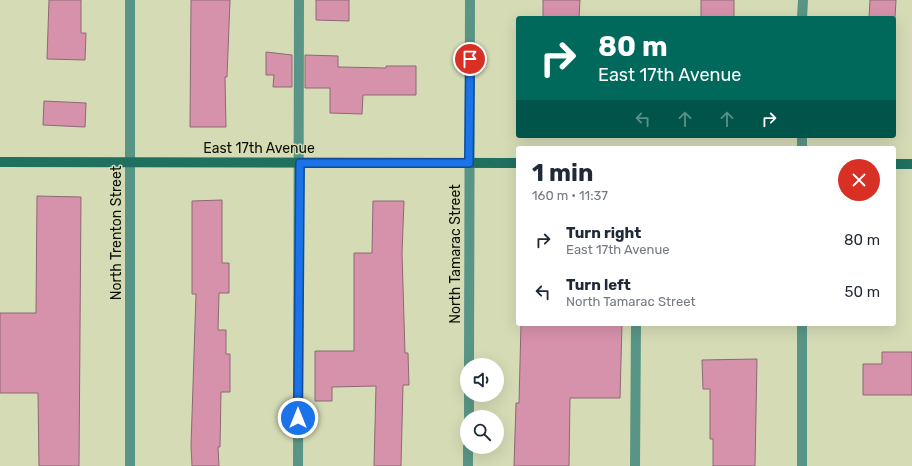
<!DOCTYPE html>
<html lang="en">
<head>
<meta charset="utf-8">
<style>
	:root { --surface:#fff; --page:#f6f6f7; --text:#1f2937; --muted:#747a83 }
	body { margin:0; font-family:Rubik,sans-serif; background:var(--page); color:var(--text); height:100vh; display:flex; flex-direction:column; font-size:15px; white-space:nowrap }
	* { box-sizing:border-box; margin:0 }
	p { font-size:13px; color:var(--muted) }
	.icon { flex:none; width:22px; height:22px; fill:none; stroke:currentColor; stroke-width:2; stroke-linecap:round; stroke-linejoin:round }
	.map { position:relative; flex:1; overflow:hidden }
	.panel { position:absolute; left:516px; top:146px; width:380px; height:180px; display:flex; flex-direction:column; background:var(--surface); border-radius:4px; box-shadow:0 4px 16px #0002 }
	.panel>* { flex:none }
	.top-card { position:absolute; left:516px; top:16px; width:380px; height:122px; border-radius:4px; box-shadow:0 4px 16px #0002; background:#00695c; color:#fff; overflow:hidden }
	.controls { position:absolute; left:460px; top:358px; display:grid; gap:8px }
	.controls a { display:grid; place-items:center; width:44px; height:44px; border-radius:50%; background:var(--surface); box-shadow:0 4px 16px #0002; font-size:20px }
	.pin { position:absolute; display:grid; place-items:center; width:34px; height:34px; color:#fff; margin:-17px; border:2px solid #fff; border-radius:50%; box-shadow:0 1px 4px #0007 }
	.me { position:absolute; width:44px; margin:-22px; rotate:0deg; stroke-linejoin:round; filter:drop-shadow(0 0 3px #0008) }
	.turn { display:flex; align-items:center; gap:14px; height:84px; padding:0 16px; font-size:18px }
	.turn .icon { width:52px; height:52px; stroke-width:2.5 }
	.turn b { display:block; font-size:28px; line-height:34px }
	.lanes { display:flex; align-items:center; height:38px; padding:0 16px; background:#0003; justify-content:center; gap:20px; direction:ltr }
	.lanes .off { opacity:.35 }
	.round { display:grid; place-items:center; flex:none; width:42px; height:42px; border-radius:21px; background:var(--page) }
	.headline { display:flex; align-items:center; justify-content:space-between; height:68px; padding:0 16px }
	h1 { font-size:24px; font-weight:700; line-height:30px }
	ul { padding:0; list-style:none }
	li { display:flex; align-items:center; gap:12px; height:52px; padding:0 16px }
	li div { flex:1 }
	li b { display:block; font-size:15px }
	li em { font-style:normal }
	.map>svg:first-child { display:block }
	.building { fill:#d692aa; stroke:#8d6875 }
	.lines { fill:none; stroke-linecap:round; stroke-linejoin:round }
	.lane { stroke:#599586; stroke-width:10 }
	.street { stroke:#599586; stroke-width:10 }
	.secondary { stroke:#207060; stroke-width:10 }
	.route-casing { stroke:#114b97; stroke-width:10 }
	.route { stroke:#1a73e8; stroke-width:7 }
	.labels { text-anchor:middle; stroke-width:3; stroke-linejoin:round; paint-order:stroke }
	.street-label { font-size:14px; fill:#0c0e03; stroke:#d4dbb5 }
</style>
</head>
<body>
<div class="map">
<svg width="912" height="466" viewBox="0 0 912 466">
	<rect width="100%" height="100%" fill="#d4dbb5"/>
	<path class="building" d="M49,0h32v33h5l-1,27 -38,-1z
		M191,0h39l-3,77h-2l1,50h-36z
		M316,0h33v21l-33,-1z
		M543,0h37l-1,18h-36z
		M701,0h33v18h-33z
		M870,0h26l-1,18h-26z
		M266,52l26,3v32h-19l1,-12h-8z
		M305,55l33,1v11l48,1v-2h30v29h-53l-1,19 -32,-1v-25h-25z
		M44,101l42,2 -1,24 -42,-2z
		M37,196l44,1 -2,269h-40l-1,-73h-38v-80h36z
		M222,200v63h7v30h-10l-1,37h8v24h4v38h-9l-1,55h-2l1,19h-27l-1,-20 5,-152h-4v-93z
		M373,201h31l-2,52 3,100h3l1,32h-6l-2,81h-27l2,-80 -44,1v14h-17v-50h39v-98h18z
		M521,324h101l-2,74h-50l-1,68h-55l2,-63h3z
		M882,352h30v43h-49v-31h19z
		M757,359l-2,107h-42v-27h-3v-50h-7l-1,-29z"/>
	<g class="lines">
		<path class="lane" d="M298,466l1,-466
			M635,466l1,-142"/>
		<path class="street" d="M130,0v466
			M802,18l1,-18
			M802,148v-12
			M802,324v142
			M469,365l1,-365
			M469,417v-22
			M468,466v-19"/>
		<path class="secondary" d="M0,162l518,1
			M894,164h18"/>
	</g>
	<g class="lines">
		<g class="route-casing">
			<path id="route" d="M298,418l2,-255h169l1,-104"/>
		</g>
		<use href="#route" class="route"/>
	</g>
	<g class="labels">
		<g class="street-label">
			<text x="259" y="153">East 17th Avenue</text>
			<text transform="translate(116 233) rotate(-90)" y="5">North Trenton Street</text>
			<text transform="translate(455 254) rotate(-90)" y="5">North Tamarac Street</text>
		</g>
	</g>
</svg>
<div class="controls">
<a><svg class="icon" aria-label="sound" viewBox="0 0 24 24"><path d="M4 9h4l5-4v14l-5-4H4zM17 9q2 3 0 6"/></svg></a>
<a><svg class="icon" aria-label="search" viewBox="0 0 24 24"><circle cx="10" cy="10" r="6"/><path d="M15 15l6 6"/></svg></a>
</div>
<div class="pin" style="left:470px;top:59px;background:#d93025"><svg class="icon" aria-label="arrive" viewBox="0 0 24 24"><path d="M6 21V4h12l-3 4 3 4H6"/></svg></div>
<svg class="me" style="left:298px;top:418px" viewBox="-20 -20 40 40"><circle r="17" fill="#1a73e8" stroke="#fff" stroke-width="3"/><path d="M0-11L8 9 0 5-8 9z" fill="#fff"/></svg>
<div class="top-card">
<div class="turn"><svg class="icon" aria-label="right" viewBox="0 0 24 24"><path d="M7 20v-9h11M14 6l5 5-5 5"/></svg><div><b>80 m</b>East 17th Avenue</div></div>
<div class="lanes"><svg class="icon off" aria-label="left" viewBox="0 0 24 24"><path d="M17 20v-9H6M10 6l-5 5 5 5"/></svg><svg class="icon off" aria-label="ahead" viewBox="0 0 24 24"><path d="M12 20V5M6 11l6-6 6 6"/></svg><svg class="icon off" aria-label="ahead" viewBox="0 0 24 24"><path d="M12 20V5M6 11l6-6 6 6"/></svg><svg class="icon" aria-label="right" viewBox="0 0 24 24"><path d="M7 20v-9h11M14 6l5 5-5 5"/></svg></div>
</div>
<section class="panel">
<div class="headline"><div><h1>1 min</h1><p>160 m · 11:37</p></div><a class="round" style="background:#d93025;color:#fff"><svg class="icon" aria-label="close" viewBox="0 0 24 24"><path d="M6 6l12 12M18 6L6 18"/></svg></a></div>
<ul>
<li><svg class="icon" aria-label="right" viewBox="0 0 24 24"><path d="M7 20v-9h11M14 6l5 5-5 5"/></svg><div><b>Turn right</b><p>East 17th Avenue</p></div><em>80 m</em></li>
<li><svg class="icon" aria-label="left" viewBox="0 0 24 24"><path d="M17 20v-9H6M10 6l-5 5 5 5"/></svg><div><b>Turn left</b><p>North Tamarac Street</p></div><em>50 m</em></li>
</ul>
</section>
</div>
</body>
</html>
